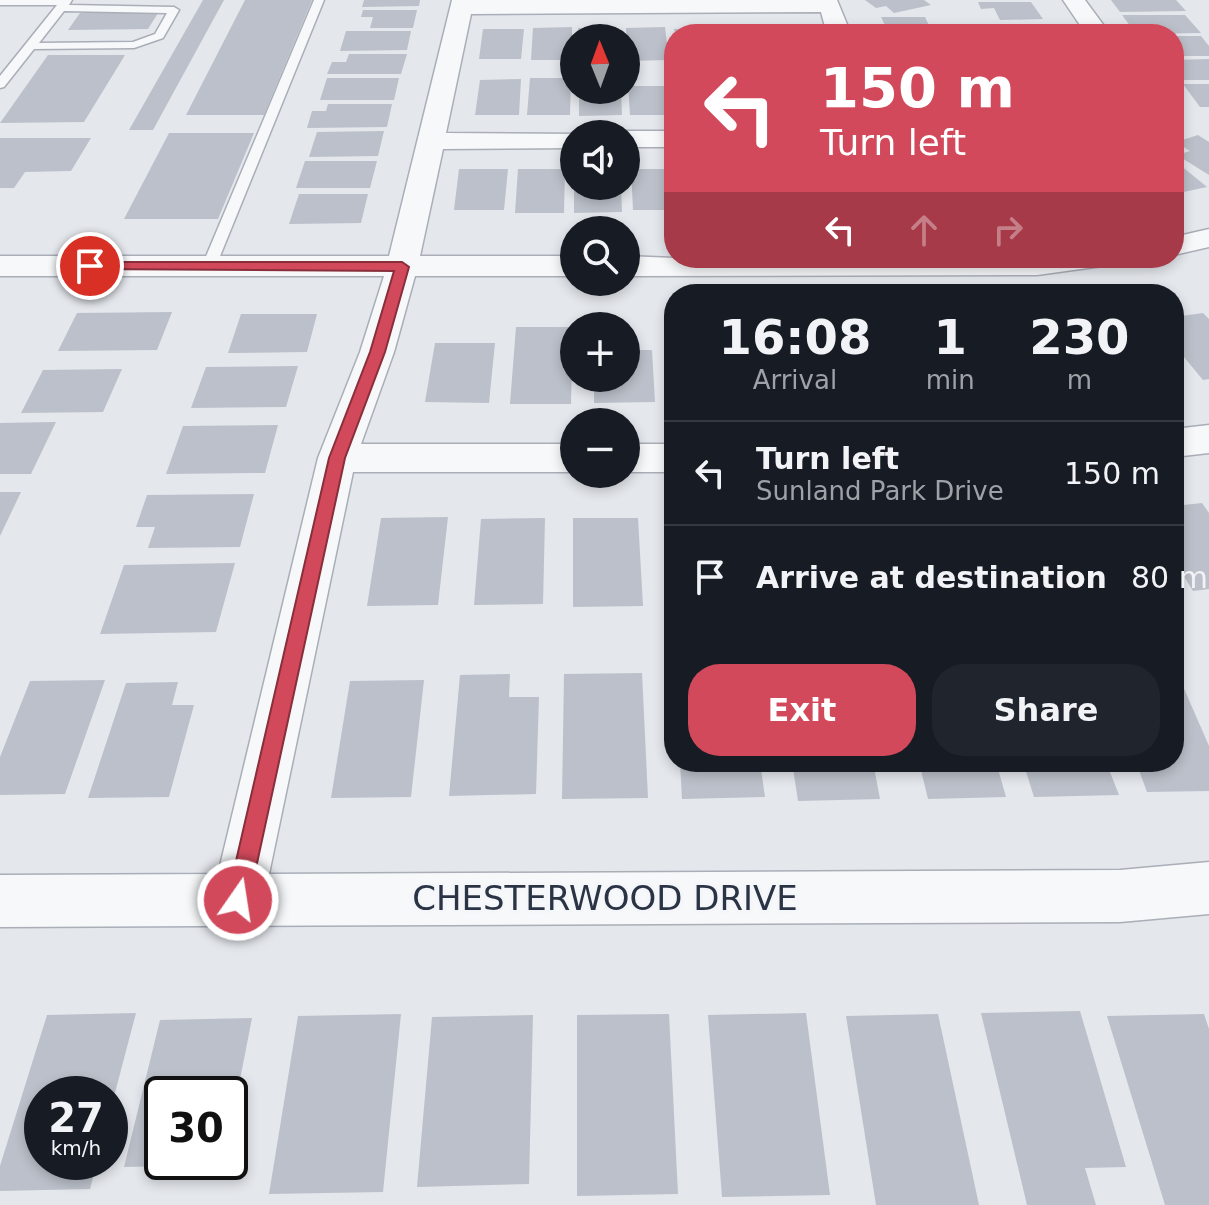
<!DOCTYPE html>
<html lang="en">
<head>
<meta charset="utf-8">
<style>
	:root { --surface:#171b24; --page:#20242c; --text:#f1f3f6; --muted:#9ea1a6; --line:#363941; --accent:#d1495b }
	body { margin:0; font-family:"DejaVu Sans",sans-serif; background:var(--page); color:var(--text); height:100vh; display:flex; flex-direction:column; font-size:30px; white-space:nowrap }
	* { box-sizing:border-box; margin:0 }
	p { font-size:26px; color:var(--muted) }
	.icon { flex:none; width:44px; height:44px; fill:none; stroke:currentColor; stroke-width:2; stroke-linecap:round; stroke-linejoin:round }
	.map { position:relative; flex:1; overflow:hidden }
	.side { position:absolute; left:664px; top:284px; width:520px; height:488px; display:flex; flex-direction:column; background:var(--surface); border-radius:32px; box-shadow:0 4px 12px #0003 }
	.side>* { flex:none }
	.top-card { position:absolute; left:664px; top:24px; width:520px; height:244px; border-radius:32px; box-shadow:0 4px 12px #0003; background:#d1495b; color:#fff; overflow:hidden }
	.needle { width:52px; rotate:359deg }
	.buttons { position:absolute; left:560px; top:24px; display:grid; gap:16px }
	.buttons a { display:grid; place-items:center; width:80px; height:80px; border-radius:50%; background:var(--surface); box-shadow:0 4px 12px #0003; font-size:40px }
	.speed { position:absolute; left:24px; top:1076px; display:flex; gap:16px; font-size:40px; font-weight:700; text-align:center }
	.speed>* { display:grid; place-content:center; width:104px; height:104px; border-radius:50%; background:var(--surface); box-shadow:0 4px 12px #0003; line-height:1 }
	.speed small { font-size:20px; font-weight:400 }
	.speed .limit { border:4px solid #111; border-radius:12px; background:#fff; color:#111 }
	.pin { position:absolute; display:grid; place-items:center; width:68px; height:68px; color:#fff; margin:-34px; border:4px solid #fff; border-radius:50%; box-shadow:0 2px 8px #0007 }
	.me { position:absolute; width:88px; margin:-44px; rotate:13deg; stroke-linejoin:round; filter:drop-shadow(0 0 6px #0008) }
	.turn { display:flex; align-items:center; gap:28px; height:168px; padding:0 24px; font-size:36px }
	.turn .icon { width:104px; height:104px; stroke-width:2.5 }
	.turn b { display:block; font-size:56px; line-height:68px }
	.lanes { display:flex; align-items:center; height:76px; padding:0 24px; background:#0003; justify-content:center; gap:40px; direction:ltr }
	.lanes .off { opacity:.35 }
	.eta { display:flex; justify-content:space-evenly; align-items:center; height:136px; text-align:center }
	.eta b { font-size:48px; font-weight:800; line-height:56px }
	.primary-button { display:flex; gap:16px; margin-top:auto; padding:16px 24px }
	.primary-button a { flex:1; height:92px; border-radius:32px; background:var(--accent); color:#fff; font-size:32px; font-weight:800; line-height:92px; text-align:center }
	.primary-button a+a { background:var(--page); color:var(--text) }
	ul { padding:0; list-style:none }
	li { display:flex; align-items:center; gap:24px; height:104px; padding:0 24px; border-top:2px solid var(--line) }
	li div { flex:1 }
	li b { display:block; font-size:30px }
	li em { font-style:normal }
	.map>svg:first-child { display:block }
	.building { fill:#bbc0ca }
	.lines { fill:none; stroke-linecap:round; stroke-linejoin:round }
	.service-casing { stroke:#a9aeb7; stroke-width:3 }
	.minor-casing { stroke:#a9aeb7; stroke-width:3 }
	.service { fill:#f7f8fa; fill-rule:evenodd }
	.minor { fill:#f7f8fa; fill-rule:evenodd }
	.route { fill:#d1495b; stroke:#882f3b; stroke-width:2 }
	.labels { text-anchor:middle; stroke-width:6; stroke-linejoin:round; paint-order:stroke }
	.near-street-label { font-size:34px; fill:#2b3445; stroke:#f4f6f9 }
</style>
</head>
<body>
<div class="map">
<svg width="1209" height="1205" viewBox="0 0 1209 1205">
	<rect width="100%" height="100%" fill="#e4e7ec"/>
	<path class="building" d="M203,0h21l-71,130h-24z
		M245,0h67l-48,115h-78z
		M364,0h56l-1,6 -57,1z
		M865,0h59l7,5 -37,8 -8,-7 -10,2z
		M1111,0h65l10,11 -66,1z
		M978,2h53l12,17 -43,1 -6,-12 -13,1z
		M363,10h54l-4,18h-43l3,-11h-12z
		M80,13h78l-10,16 -80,1z
		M1122,15h63l16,18 -65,1z
		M881,17h44l8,17h-44z
		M1046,24l6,10h-65l-5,-9z
		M572,27v33h-41l2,-32z
		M665,27l4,33 -41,1 -2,-33z
		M578,28h41v10h-41z
		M712,28l1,6h-38l-1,-5z
		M720,28h39l1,6h-39z
		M805,28l2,6h-40l-1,-5z
		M483,29h41l-3,30h-42z
		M346,31h65l-4,19 -67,1z
		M1174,36h27l8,10v10h-35z
		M349,54h58l-6,20h-74l5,-12h14z
		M48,55h77l-41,67 -84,1z
		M1209,59v21h-35v-20z
		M327,78h72l-5,22h-74z
		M530,78h41l-1,37h-43z
		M521,79l-2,36h-44l5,-35z
		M1183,84h26v23h-9z
		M628,86h42l3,29h-43z
		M579,90h42l1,25 -43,1z
		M328,104h64l-5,23 -80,1 5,-17h14z
		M384,131l-6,25 -69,1 8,-25z
		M169,133h85l-36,86h-94z
		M1198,135l11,7v33l-32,-20 13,-4 -14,-9z
		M0,138h91l-20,33 -46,1 -11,16h-14z
		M1174,160l33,27 -33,7z
		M305,161h72l-7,27h-74z
		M459,169h49l-4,41h-50z
		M518,169h47l-1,44h-49z
		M631,169h43v41h-41z
		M574,186h47l1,26 -48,1z
		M299,194h69l-7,29 -72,1z
		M172,312l-15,38 -99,1 19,-38z
		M1203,313l6,6v60l-6,1 -29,-35v-28z
		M241,314h76l-10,38 -79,1z
		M516,327h57l-2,77h-61z
		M626,331h3l1,19h22l3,52 -61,1v-25h32z
		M435,343h60l-6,60 -64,-1z
		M298,366l-12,41 -95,1 15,-41z
		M122,369l-19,43 -82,1 22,-43z
		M56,422l-25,52h-31v-51z
		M278,425l-13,48 -99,1 17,-48z
		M0,492h21l-21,44z
		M254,494l-14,53 -92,1 7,-21h-19l11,-32z
		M1202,503l7,10v76l-16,2 -19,-31v-54z
		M448,517l-10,88 -71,1 14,-88z
		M545,518l-2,86 -69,1 7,-86z
		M573,518h65l5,88 -70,1z
		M235,563l-19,69 -116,2 24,-69z
		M642,673l6,125 -86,1 2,-125z
		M510,674l-1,23h30l-3,97 -87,2 11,-121z
		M105,680l-40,114 -65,1v-38l30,-76z
		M424,680l-13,117 -80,1 19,-117z
		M178,682l-6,23h22l-25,92 -81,1 38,-115z
		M1174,684h8l27,62v45l-62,1 -11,-30h38z
		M680,762h80l5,35 -83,2z
		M792,762h81l7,37 -82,2z
		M919,762h77l10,35 -78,2z
		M1023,762h83l13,33 -85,2z
		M1080,1011l46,156 -41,1 11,37h-69l-46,-192z
		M136,1013l-25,95 -1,-14h-68v68h55l-7,27 -90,2v-25l47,-151z
		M806,1013l24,182 -108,2 -14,-182z
		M401,1014l-18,178 -114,2 29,-178z
		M669,1014l9,180 -101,2v-181z
		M938,1014l41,191h-103l-30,-189z
		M1204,1014l5,15v176h-44l-58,-189z
		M533,1015l-4,169 -112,3 15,-170z
		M252,1018l-21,108 -1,-32h-68v68h63l-1,3 -100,2 36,-147z"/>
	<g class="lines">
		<g class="service-casing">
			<path id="service" d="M0,0h72l-3,5 105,2 5,3 -16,28 -29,10 -100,1 -30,38 -4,1v-12l57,-71h-57zM64,11l103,2 -12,21 -22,8 -94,1z
				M314,0h10l-108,266 -7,5 -5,-2 -2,-3z"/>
		</g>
		<g class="minor-casing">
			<path id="minor" d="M452,0h385l14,34h-24l-6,-22 -350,2 -25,119 136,1h-8v14l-131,1 -23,107h154v20h-159l-21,76 -33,92h213v28h-221l-84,402 851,-4 89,-8v52l-89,8 -1120,5v-52l218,-1 100,-416 42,-106 24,-76h-384v-20h389z
				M1063,0h22l25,34h-24z
				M626,131h48v16h-48v-13h-10z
				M1209,229v18l-35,8v-18z
				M626,256l48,2h440l-4,7 -73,10 -411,1z
				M1209,425v28l-35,4v-28z
				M626,444h48v28h-48z"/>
		</g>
		<use href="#service" class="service"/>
		<use href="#minor" class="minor"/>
	</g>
	<path class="route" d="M90,262h312l7,5 -24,85 -40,106 -96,442 -3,8 -8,3 -8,-3 -3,-8 102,-442 41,-106 24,-81 -309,-2v-6z"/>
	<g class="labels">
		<g class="near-street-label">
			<text x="605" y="910">CHESTERWOOD DRIVE</text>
		</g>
	</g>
</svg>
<div class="buttons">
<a><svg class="needle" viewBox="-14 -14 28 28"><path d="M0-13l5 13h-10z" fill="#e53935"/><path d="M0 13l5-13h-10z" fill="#9ea1a6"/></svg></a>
<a><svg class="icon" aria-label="sound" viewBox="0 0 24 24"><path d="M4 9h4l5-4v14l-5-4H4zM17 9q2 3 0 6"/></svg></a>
<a><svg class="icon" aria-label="search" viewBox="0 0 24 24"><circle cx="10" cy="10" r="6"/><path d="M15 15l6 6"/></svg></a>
<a>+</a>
<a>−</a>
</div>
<div class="speed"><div>27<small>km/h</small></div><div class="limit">30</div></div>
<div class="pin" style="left:90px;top:266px;background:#d93025"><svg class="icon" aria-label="arrive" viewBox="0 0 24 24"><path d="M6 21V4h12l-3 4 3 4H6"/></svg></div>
<svg class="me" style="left:238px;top:900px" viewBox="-20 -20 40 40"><circle r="17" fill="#d1495b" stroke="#fff" stroke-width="3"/><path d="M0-11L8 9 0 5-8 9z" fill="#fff"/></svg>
<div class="top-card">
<div class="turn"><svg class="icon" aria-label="left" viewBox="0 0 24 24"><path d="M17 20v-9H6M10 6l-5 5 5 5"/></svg><div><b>150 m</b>Turn left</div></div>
<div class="lanes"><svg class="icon" aria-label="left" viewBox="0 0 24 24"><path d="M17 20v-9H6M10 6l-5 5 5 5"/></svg><svg class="icon off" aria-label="ahead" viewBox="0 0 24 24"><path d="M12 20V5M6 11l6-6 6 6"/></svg><svg class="icon off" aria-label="right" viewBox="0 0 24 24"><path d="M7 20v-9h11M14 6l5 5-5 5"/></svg></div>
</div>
<section class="side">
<div class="eta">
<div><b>16:08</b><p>Arrival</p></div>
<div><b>1</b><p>min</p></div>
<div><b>230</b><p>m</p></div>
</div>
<ul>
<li><svg class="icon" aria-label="left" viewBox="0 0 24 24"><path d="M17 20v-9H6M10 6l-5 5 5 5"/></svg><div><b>Turn left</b><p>Sunland Park Drive</p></div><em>150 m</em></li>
<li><svg class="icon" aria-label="arrive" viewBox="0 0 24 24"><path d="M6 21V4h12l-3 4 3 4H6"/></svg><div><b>Arrive at destination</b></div><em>80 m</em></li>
</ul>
<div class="primary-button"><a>Exit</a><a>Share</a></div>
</section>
</div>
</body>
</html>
